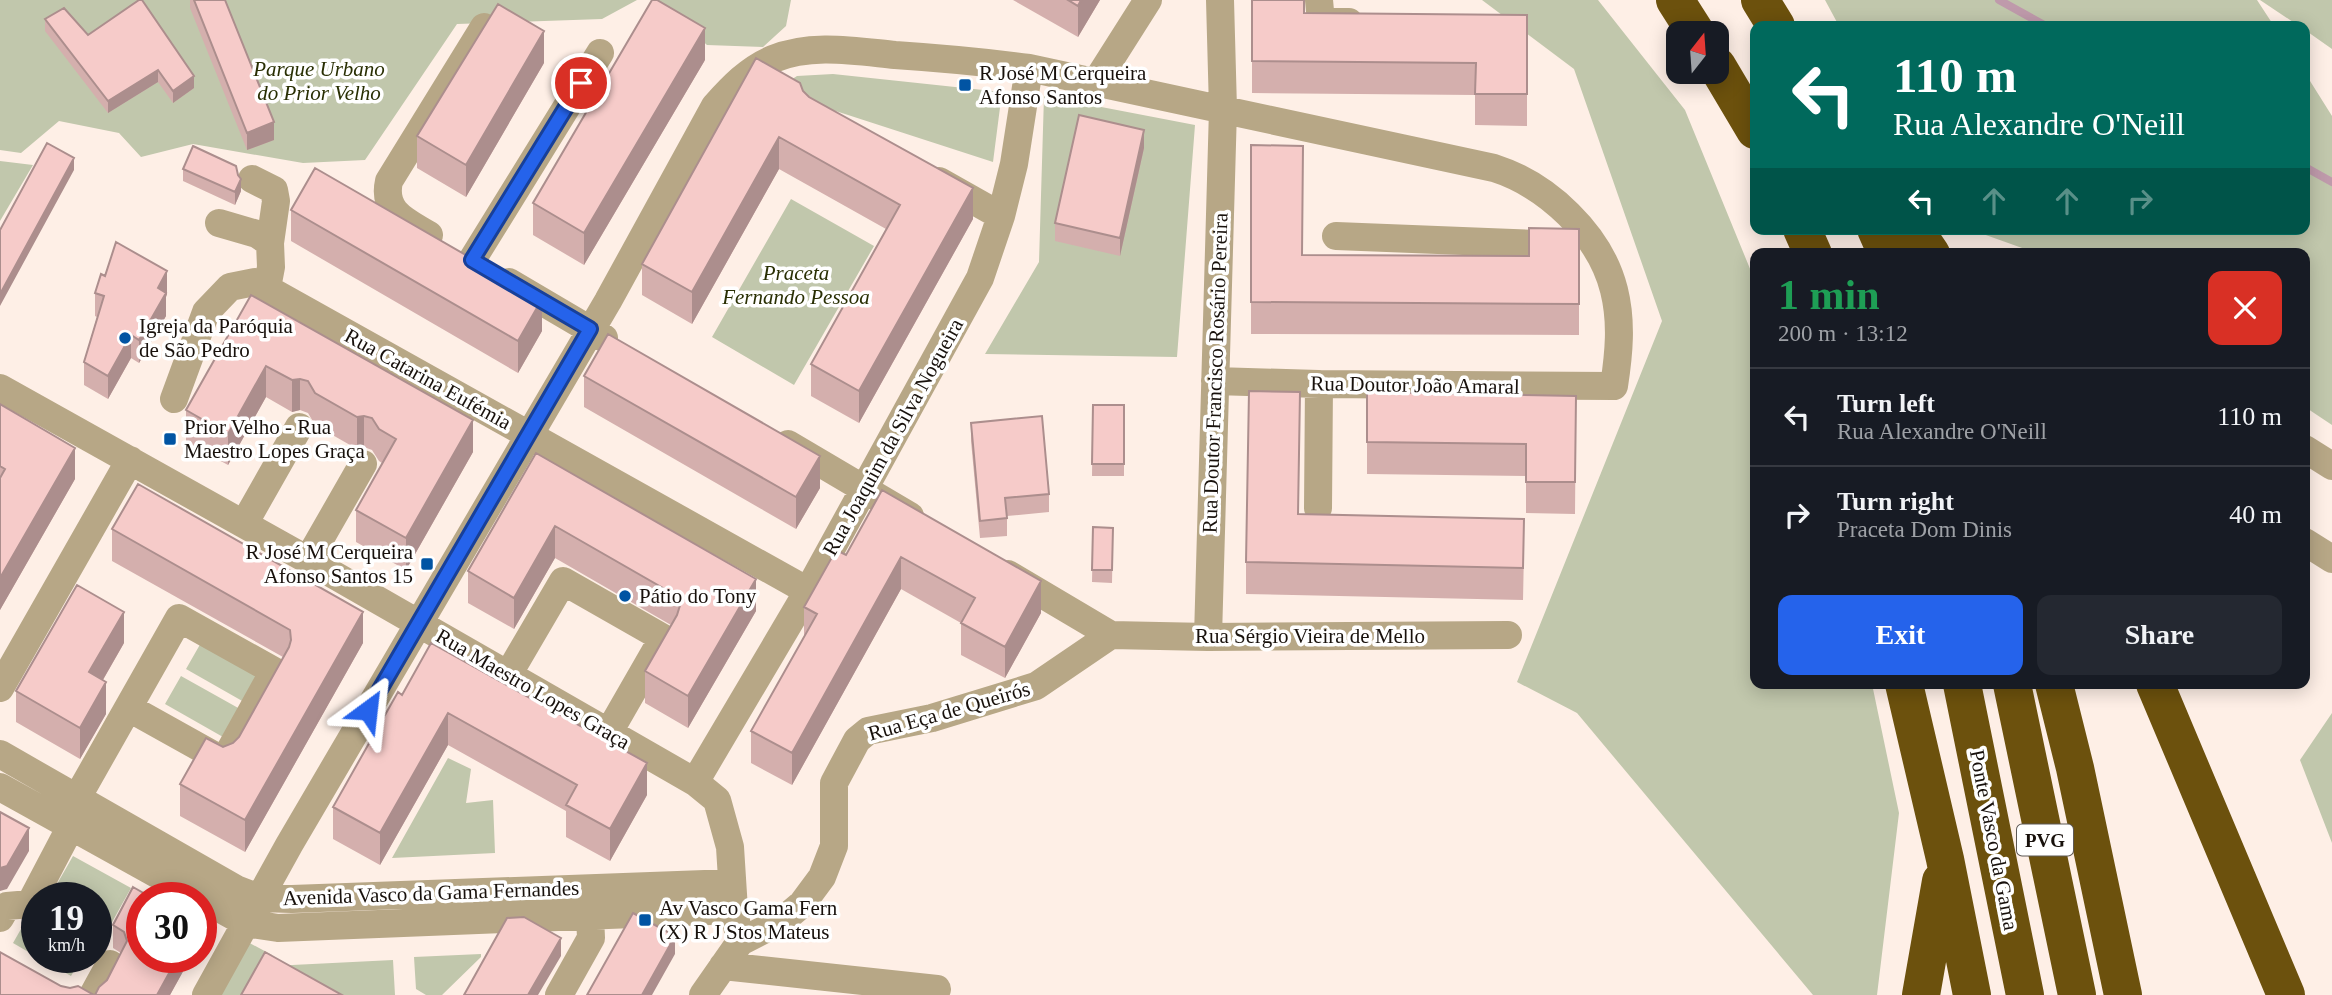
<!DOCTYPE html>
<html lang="en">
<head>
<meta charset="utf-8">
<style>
	:root { --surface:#171b24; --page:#242831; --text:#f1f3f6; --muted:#9ea1a6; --line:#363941; --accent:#2563eb }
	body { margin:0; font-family:"Times New Roman",serif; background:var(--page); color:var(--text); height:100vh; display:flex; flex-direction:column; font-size:26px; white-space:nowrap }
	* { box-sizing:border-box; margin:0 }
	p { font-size:23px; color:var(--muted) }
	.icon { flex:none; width:38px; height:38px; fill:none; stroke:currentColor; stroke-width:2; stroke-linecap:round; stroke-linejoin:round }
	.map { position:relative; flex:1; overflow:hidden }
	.panel { position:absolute; left:1750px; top:248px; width:560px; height:441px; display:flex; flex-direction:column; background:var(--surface); border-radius:14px; box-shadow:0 4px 18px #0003 }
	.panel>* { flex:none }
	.top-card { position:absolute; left:1750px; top:21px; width:560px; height:214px; border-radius:14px; box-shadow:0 4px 18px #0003; background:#00695c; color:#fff; overflow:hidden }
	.needle { width:46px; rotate:17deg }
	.tools { position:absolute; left:1666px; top:21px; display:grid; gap:14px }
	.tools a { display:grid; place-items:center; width:63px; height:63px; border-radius:14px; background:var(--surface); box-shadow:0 4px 18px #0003; font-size:35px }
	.speed { position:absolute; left:21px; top:882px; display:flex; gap:14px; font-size:35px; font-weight:700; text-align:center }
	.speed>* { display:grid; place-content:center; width:91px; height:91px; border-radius:50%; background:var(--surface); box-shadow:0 4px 18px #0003; line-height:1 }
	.speed small { font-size:18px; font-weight:400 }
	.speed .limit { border:10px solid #d22; background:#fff; color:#111 }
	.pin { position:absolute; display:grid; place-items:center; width:60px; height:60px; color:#fff; margin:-30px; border:4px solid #fff; border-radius:50%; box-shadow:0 2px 7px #0007 }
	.me { position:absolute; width:77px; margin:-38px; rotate:30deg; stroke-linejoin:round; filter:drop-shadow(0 0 5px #0008) }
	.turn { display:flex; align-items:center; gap:24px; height:147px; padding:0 28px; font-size:32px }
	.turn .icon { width:91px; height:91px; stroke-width:2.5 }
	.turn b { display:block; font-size:49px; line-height:60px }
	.lanes { display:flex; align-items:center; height:66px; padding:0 28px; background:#0003; justify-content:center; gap:35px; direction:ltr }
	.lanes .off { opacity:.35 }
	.round { display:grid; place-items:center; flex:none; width:74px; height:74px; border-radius:14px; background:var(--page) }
	.head { display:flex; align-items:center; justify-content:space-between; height:119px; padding:0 28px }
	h1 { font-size:42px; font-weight:700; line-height:52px; color:#1e9e55 }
	.button { display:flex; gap:14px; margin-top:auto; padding:14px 28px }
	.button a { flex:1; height:80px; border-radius:14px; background:var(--accent); color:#fff; font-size:28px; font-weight:700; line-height:80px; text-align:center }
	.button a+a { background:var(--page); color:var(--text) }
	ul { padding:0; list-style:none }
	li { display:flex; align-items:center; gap:21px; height:98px; padding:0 28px; border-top:2px solid var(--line) }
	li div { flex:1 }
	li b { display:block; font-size:26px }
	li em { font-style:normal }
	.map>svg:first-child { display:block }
	.green { fill:#c1c7ac }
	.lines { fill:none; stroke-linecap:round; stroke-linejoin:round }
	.stream { stroke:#bf9aab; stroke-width:8 }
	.minor { stroke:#b7a786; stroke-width:28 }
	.highway { stroke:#6c510d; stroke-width:38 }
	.wall { fill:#d4afad }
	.shaded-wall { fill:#ac8e8d }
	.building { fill:#f6cbc9; stroke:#ac8e8d; stroke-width:2 }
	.route-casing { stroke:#184099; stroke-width:18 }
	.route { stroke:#2563eb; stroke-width:12 }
	.poi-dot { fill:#0154a3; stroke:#fff; stroke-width:2.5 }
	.labels { text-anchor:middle; stroke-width:7; stroke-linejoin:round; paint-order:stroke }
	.shield { fill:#fff; stroke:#5d5855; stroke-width:2 }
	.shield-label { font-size:19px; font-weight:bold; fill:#18110c }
	.park-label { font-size:21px; font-style:italic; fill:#292f03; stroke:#fff }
	.poi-label { font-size:21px; fill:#18110c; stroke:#fff; text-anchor:start }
	.street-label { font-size:21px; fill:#18110c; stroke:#fff }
</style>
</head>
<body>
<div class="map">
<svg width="2332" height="995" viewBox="0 0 2332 995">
	<rect width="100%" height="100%" fill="#feefe6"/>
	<path class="green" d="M0,0h637l-35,19 -145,5 -92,136 -62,3 -110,-19 -52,13 -22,-24 -60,-12 -38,32 -21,-3z
		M656,0h135l-5,26 -23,21 -56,-2z
		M1482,0h116l87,110 70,171v403h117l27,129 -22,182h-64l-236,-282 -60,-31 145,-361 -88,-252z
		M1825,0h432l17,26h-435z
		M2260,0h72v49l-27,-19v-4h-6z
		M2305,73l27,43v309l-27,-18v-153h-266l-70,-25h336z
		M833,74l169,18 -9,70 -219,-71 23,-15z
		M1044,96l151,29 -18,232 -192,-3 54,-92z
		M0,161l33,4 -33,56z
		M791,199l83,47 -80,139 -82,-48z
		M202,641l58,33 -16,28 -58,-33z
		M181,676l59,33 -17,28 -58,-33z
		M2332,713v130l-32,-83z
		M448,758l23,11 -5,34 27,-3 2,53 -103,5z
		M73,856l58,32 -30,54 -5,-3v-41h-47z
		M29,915l8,4v38l-24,-14z
		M244,940l28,15 -24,40h-30z
		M481,954v3l-39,38h-16l-10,-6 -2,-32z
		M38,957h44l-11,19z
		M393,960l2,35h-78l-45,-29z"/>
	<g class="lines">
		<path class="stream" d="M1999,0l47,26
			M2305,167l27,15"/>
		<path class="minor" d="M1319,0l2,22h28
			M1096,82l52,-82
			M252,179l22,11 2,11 -6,42
			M939,181l62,35
			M219,223l38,11 13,9 1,24 -4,21
			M429,235c-23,-14 -47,-23 -40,-54l95,-154
			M1336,236l229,9
			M472,260l128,-207
			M509,282l95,56
			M0,388l308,172 387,222 22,18 13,47 4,63 6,32
			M174,399l32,-87 24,-25 25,-5 553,309
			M788,444l122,72
			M2305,449l27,17
			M1318,508l1,-124
			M244,524l55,-97
			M2305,542l27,17
			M308,560l55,-96
			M1008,574l103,61 97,2 300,-2
			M1208,637l15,-528 -3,-109
			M508,675l55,-94 100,57 -54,94
			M0,688l130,-228
			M0,754l236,135 23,9 33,1 440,-16
			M695,782l113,-191 172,-313 21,-62 13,-52 15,-96
			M0,787l200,111
			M77,798l102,-180 95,53 -50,90 -95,-53
			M201,898l45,25 32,5 456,-18
			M0,918l7,-12 23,-2 41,-78
			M723,966l214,23
			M93,995l17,-31
			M206,995l83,-150 319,-544 107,-195c17,-19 34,-37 58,-47 38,-16 82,-8 122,-4 45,3 89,7 134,13l465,100c53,17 106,66 120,122 8,32 5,63 0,96l-295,-2 -104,-3
			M559,995l32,-57 -1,-23
			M703,995l37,-53 33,-17 16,-10 13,-11 20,-27 12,-31v-63l23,-43 11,-9 64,-13 104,-32 75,-51"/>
		<path class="highway" d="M1675,0l21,33
			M1760,0l16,26
			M1717,66l38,64
			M1802,229l11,25
			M1876,229l11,25
			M1914,229l17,25
			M1904,684l41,175 27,136
			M1962,684l63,311
			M2012,684l65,311
			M2054,684l21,84 48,227
			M2155,684l131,311
			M1921,995l20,-114"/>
	</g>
	<path class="wall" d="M190,0h35l49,140 -27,10 -57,-142z
		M1013,0h87l-22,37z
		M1252,0l52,13 223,2v111l-52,-1v-30l-223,-2z
		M45,19l43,16 106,53 -21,15 -15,-21 -50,31 -63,-82z
		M705,60l-121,205 -51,-30v-32z
		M544,63l-78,134 -49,-29v-32z
		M803,91l170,128 -114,204 -48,-27v-32l75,-135 -107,-60 -87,155 -50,-29v-31z
		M1251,145l51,110 227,1 50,-27v106l-328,-1z
		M1144,148l-24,108 -65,-15v-18z
		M183,169l58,22 -6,14 -52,-24z
		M291,210l251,121 -24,42 -227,-132z
		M95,293l72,1 -1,3v19l-27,47 -8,-5 -23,41 -24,-14v-23l13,-45 -2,-1z
		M251,295l222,157 -67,118 -50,-28v-32l26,-47 -3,-2 -7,-11 -8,-3 -7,2 -42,-24 -7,-12 -8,-3 -8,2 -26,-15 -38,68 -42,-23v-32z
		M584,376l236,112 -24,41 -212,-122z
		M1367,392l209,4 -1,118 -49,-1v-37l-159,-2z
		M0,404l75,75 -75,131z
		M1093,405h31v71h-32z
		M971,423l78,71v18l-42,4v20l-27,2 -9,-97z
		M1300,424l-2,90 226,37 -1,49 -277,-6v-32z
		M536,453l220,158 -68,117 -43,-25v-32l26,-46 -116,-67 -41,71 -46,-26v-32z
		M882,490l159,123 -36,65 -44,-23v-32l-60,-34 -109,196 -41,-22v-32l53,-94v-30l42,-52z
		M1093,527l20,1 -1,55 -20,-1z
		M112,529l251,114 -118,209 -65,-36v-32l43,-37 10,-4 6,-6 44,-80 -171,-96z
		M124,643l-21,37 3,34 -26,45 -64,-37v-31z
		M402,695l245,68v32l-37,66 -44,-24v-26l-118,-66 -68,120 -47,-26v-32z
		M113,925l78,32 -21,38h-75l12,-15 14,-27 -8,-5z"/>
	<path class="shaded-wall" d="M1081,0h19l-22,37v-31z
		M705,28v32l-121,205v-32z
		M544,31v32l-78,134v-32z
		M158,70v12l-50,31v-12z
		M194,76v12l-21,15v-12z
		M274,122v18l-27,10v-17z
		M1144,130v18l-24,108v-18z
		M779,137v32l-87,155v-32z
		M74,158v12l-74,136v-12z
		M241,179v12l-6,14v-13z
		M973,188v31l-114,204v-32z
		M167,271v23l-1,3v19l-27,47v-23l19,-52z
		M542,299v32l-24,42v-32z
		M131,335v23l-23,41v-23z
		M266,366v31l-38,68v-31z
		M300,379v31l-8,2v-32z
		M364,416v31l-7,2v-32z
		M473,420v32l-67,118v-32z
		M75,448v31l-75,131v-32z
		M820,456v32l-24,41v-32z
		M555,526v32l-41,71v-31z
		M901,557v32l-109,196v-32z
		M756,579v32l-68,117v-32z
		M1041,581v32l-36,65v-31z
		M124,612v31l-35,61v-32z
		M363,612v31l-118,209v-32z
		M106,682v32l-26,45v-31z
		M448,713v32l-68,120v-32z
		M647,763v32l-37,66v-32z
		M29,828v23l-22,38 -7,2v-23z
		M675,936v18l-23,41h-10z
		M561,938v18l-23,39h-10z
		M178,957h13l-21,38h-13z"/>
	<path class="building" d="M139,0h3l52,76 -21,15 -15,-21 -50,31 -63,-82 19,-11 24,27z
		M194,0h31l49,122 -27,11z
		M652,0h5l48,28 -121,205 -51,-30z
		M1068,0h13l-3,6z
		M1252,0h52v13l223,2v79h-52l1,-31 -224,-2z
		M498,4l46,27 -78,134 -49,-29z
		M756,58l44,25 3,8 6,6 164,91 -114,203 -48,-27 89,-159 -121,-68 -87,155 -50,-28z
		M1079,115l65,15 -24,108 -65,-15z
		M47,143l27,15 -74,136v-64z
		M1251,145l52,1 -1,109 227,1v-28l50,1v75l-328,-2z
		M193,146l43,20 2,9 3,4 -6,13 -52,-23z
		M315,168l227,131 -24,42 -227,-131z
		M116,242l51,29 -9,17 8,5 -27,47 -8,-5 -23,41 -24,-14 20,-66 -9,-3 6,-19 4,2z
		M251,295l222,125 -67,118 -50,-28 40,-71 -17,-10 -7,-11 -8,-2 -7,1 -42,-24 -7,-12 -8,-2 -8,1 -26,-14 -38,68 -42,-24z
		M608,334l212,122 -24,41 -212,-121z
		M1249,391l51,1 -2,122 226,5 -1,49 -277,-6z
		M1367,392l209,4 -1,86h-49v-38l-159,-2z
		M0,404l75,44 -75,130v-100l5,-9 -5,-3z
		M1093,405h31v59h-32z
		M1042,416l7,78 -44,4 2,20 -27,3 -9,-98z
		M536,453l220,126 -68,117 -43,-25 32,-56 5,-16 -127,-73 -41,72 -46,-27z
		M138,484l225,128 -118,208 -65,-36 26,-46 17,9 10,-4 6,-6 50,-90 2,-7 -1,-10 -178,-101z
		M882,490l159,91 -36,66 -44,-24 14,-25 -74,-41 -109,196 -41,-22 66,-117 -13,-7 32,-57 10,5z
		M1093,527l20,1 -1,42h-20z
		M77,585l47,27 -35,60 17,10 -26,46 -64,-37z
		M431,643l216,120 -37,66 -44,-24 11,-20 -129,-72 -68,120 -47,-26 65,-115 4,3z
		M0,812l29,16 -22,38 -7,2z
		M133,887l19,11h-10v59h36l-21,38h-62l4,-8 8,-7 20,-39 -3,-9 -11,-7z
		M633,913l42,23 -33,59h-55z
		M524,917l37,21 -33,57h-64l43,-77z
		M0,952l61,34 9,2 8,-2 16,9h-94z
		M265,952l77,43h-101z"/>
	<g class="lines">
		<g class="route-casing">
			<path id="route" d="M368,710l222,-381 -118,-69 109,-177"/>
		</g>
		<use href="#route" class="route"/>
	</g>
	<g class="poi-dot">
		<rect x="958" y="78" width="14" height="14" rx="3.5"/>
		<circle cx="125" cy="338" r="7"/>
		<rect x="163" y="432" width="14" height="14" rx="3.5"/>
		<rect x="420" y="557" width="14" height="14" rx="3.5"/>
		<circle cx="625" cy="596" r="7"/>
		<rect x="638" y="913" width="14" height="14" rx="3.5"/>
	</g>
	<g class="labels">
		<rect class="shield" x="2017" y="824.5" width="56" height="31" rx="5"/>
		<g class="shield-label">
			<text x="2045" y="847">PVG</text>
		</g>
		<g class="park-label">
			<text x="319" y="76">Parque Urbano<tspan x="319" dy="24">do Prior Velho</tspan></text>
			<text x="796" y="280">Praceta<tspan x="796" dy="24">Fernando Pessoa</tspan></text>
		</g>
		<g class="poi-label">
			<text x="979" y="80">R José M Cerqueira<tspan x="979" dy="24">Afonso Santos</tspan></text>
			<text x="139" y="333">Igreja da Paróquia<tspan x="139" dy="24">de São Pedro</tspan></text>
			<text x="184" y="434">Prior Velho - Rua<tspan x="184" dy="24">Maestro Lopes Graça</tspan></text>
			<text x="413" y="559" text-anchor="end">R José M Cerqueira<tspan x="413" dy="24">Afonso Santos 15</tspan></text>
			<text x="639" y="603">Pátio do Tony</text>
			<text x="659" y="915">Av Vasco Gama Fern<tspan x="659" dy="24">(X) R J Stos Mateus</tspan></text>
		</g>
		<g class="street-label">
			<text transform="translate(1215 373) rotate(-88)" y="7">Rua Doutor Francisco Rosário Pereira</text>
			<text transform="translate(428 379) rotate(29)" y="7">Rua Catarina Eufémia</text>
			<text transform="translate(1415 385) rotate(1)" y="7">Rua Doutor João Amaral</text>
			<text transform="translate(893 437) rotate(-61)" y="7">Rua Joaquim da Silva Nogueira</text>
			<text x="1310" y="643">Rua Sérgio Vieira de Mello</text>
			<text transform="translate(533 689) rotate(30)" y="7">Rua Maestro Lopes Graça</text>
			<text transform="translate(949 711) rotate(-16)" y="7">Rua Eça de Queirós</text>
			<text transform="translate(1994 840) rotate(79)" y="7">Ponte Vasco da Gama</text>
			<text transform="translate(431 893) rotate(-2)" y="7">Avenida Vasco da Gama Fernandes</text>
		</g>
	</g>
</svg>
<div class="tools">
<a><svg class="needle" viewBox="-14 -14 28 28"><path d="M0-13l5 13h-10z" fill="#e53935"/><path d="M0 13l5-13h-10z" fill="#9ea1a6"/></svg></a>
</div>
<div class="speed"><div>19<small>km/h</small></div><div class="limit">30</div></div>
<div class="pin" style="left:581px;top:83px;background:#d93025"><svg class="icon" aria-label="arrive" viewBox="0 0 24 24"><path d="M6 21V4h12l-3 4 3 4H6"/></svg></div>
<svg class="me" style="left:368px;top:710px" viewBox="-20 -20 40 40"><path d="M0-17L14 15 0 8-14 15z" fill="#2563eb" stroke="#fff" stroke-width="4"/></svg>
<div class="top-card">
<div class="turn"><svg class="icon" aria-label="left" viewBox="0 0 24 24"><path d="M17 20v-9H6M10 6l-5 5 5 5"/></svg><div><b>110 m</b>Rua Alexandre O'Neill</div></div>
<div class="lanes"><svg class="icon" aria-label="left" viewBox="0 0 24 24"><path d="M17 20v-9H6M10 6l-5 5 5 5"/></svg><svg class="icon off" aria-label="ahead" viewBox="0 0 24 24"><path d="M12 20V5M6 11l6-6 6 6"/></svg><svg class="icon off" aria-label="ahead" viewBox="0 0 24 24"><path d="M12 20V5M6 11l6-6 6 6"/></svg><svg class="icon off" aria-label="right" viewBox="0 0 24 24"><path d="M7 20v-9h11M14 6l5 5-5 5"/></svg></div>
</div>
<section class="panel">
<div class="head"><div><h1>1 min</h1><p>200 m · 13:12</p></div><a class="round" style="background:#d93025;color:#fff"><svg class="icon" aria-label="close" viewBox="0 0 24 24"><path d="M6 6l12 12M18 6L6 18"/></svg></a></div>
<ul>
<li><svg class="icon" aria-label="left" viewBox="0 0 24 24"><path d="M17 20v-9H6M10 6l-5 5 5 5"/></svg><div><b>Turn left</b><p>Rua Alexandre O'Neill</p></div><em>110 m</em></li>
<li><svg class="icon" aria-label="right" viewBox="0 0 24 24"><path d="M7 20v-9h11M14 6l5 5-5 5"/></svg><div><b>Turn right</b><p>Praceta Dom Dinis</p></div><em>40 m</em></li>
</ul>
<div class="button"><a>Exit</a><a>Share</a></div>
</section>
</div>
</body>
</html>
